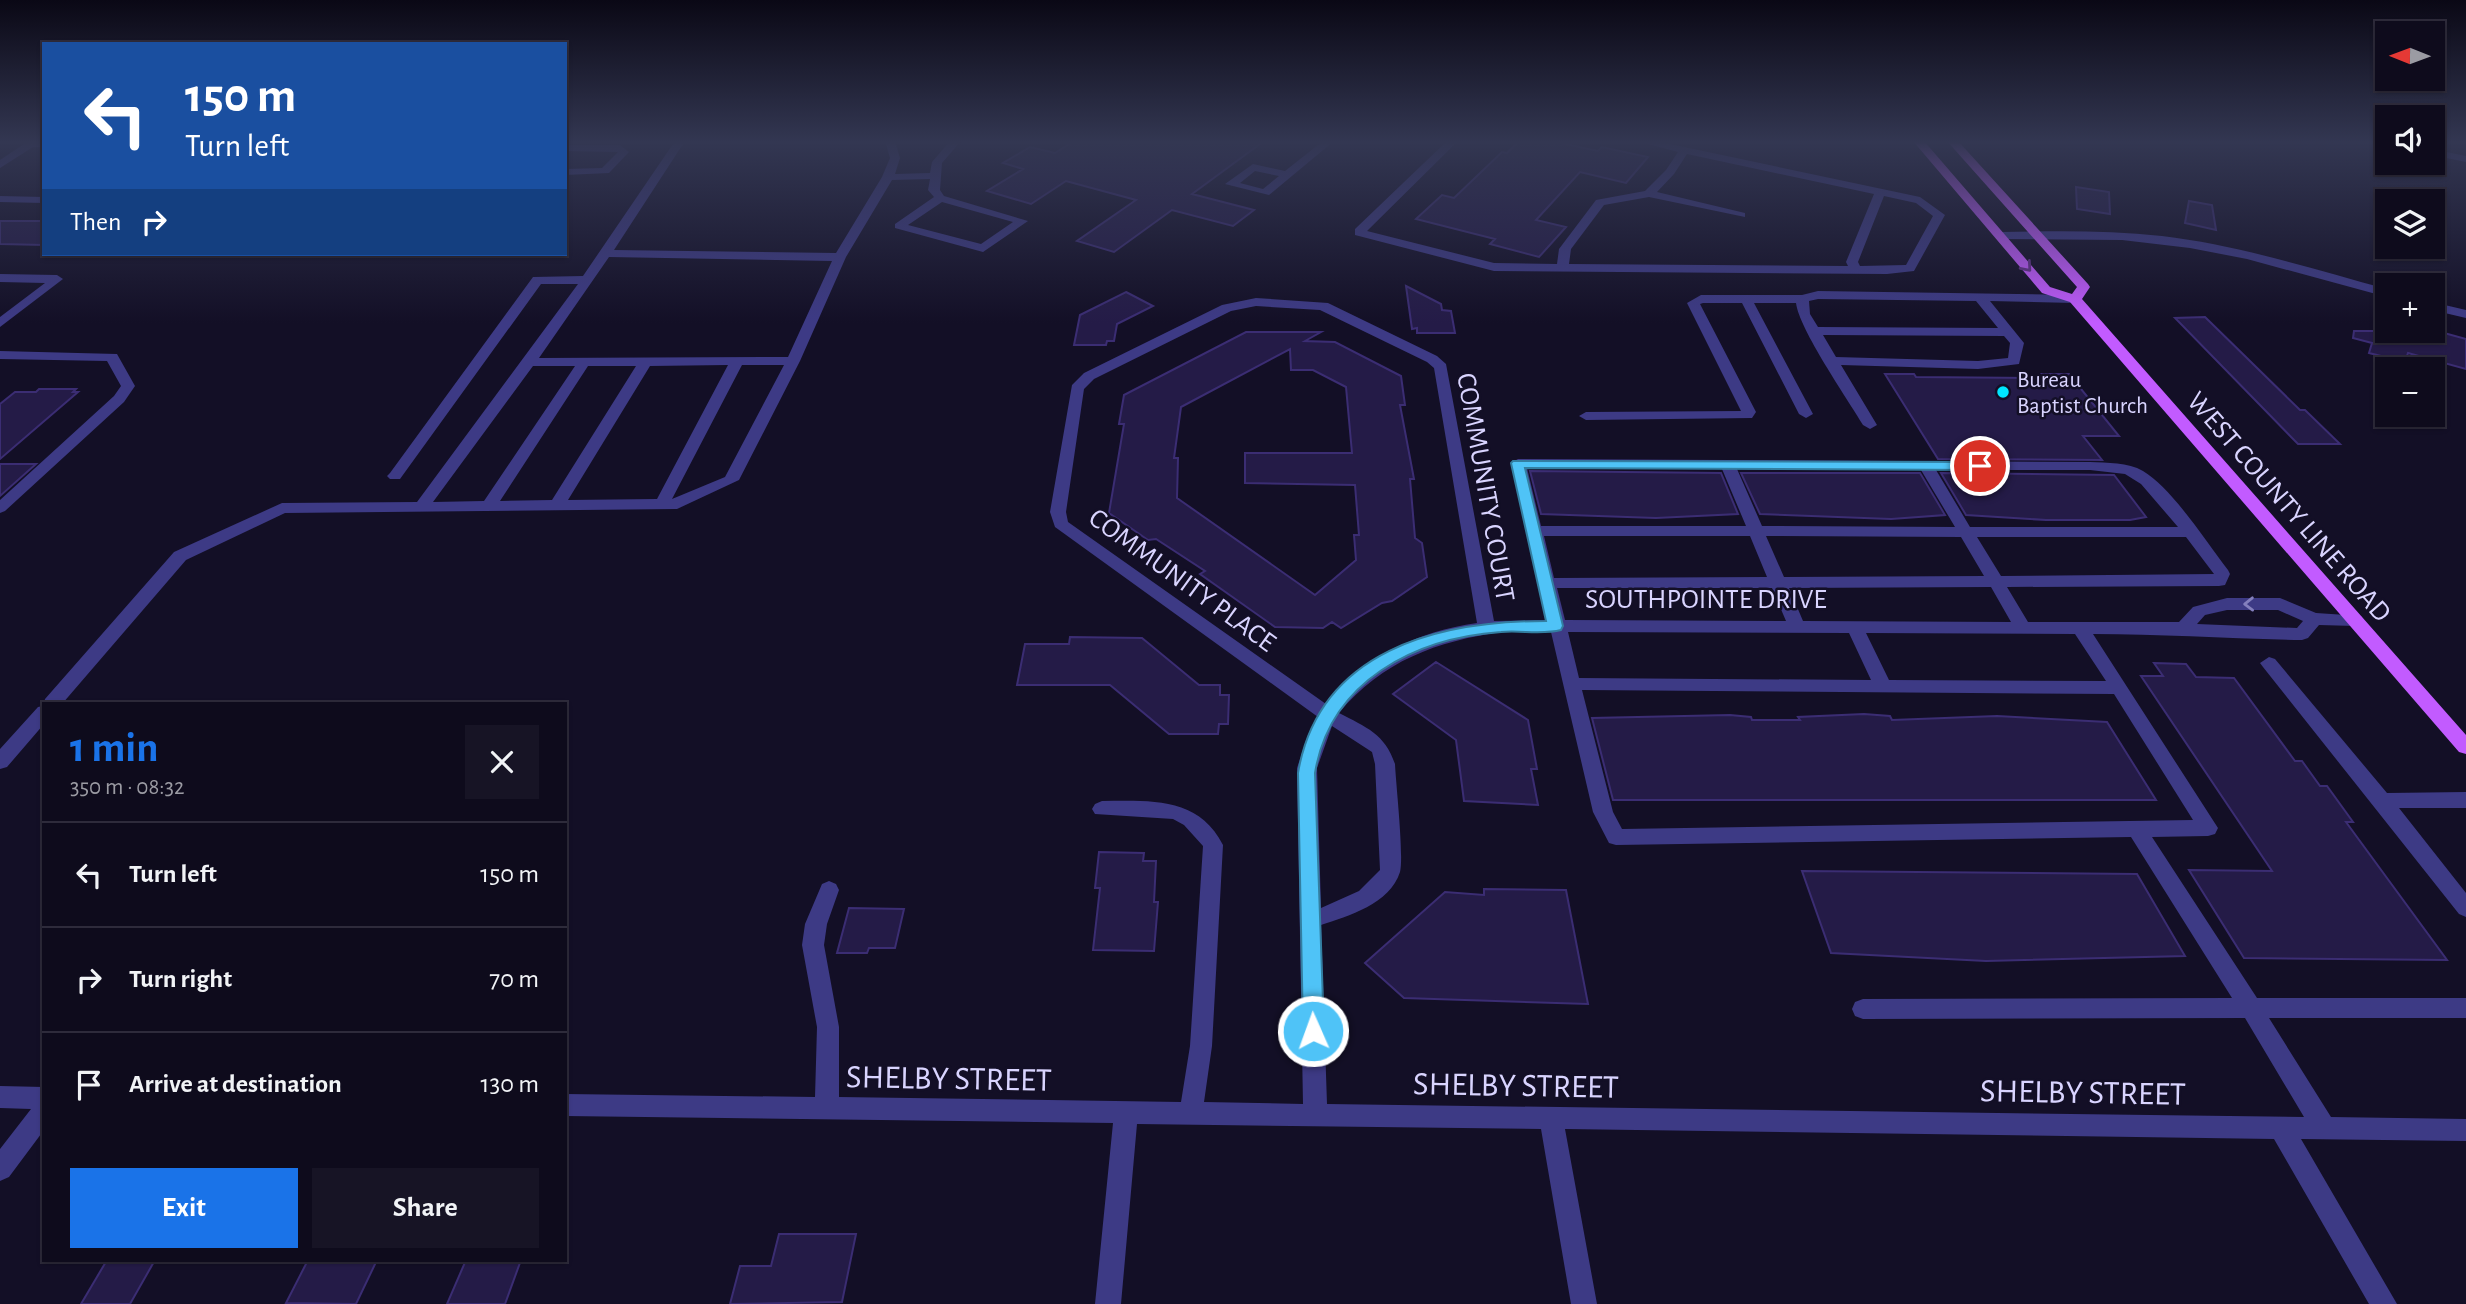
<!DOCTYPE html>
<html lang="en">
<head>
<meta charset="utf-8">
<style>
	:root { --surface:#0e0b1c; --page:#171425; --text:#f1f3f6; --muted:#9b9ba3; --line:#2e2b3b; --accent:#1a73e8 }
	body { margin:0; font-family:"Alegreya Sans",sans-serif; background:var(--page); color:var(--text); height:100vh; display:flex; flex-direction:column; font-size:26px; white-space:nowrap }
	* { box-sizing:border-box; margin:0 }
	p { font-size:23px; color:var(--muted) }
	.icon { flex:none; width:38px; height:38px; fill:none; stroke:currentColor; stroke-width:2; stroke-linecap:round; stroke-linejoin:round }
	.map { position:relative; flex:1; overflow:hidden }
	.side { position:absolute; left:42px; top:702px; width:525px; height:560px; display:flex; flex-direction:column; background:var(--surface); border-radius:0px; box-shadow:0 2px 5px #0004,0 0 0 2px var(--line) }
	.side>* { flex:none }
	.banner { position:absolute; left:42px; top:42px; width:525px; height:214px; border-radius:0px; box-shadow:0 2px 5px #0004,0 0 0 2px var(--line); background:#1a4fa0; color:#fff; overflow:hidden }
	.needle { width:46px; rotate:271deg }
	.fabs { position:absolute; left:2375px; top:21px; display:grid; gap:14px }
	.fabs a { display:grid; place-items:center; width:70px; height:70px; border-radius:0px; background:var(--surface); box-shadow:0 2px 5px #0004,0 0 0 2px var(--line); font-size:35px }
	.pin { position:absolute; display:grid; place-items:center; width:60px; height:60px; color:#fff; margin:-30px; border:4px solid #fff; border-radius:50%; box-shadow:0 2px 7px #0007 }
	.me { position:absolute; width:77px; margin:-38px; rotate:358deg; stroke-linejoin:round; filter:drop-shadow(0 0 5px #0008) }
	.turn { display:flex; align-items:center; gap:24px; height:147px; padding:0 28px; font-size:32px }
	.turn .icon { width:91px; height:91px; stroke-width:2.5 }
	.turn b { display:block; font-size:49px; line-height:60px }
	.then { display:flex; align-items:center; height:66px; padding:0 28px; background:#0003; gap:14px; font-size:26px }
	.round { display:grid; place-items:center; flex:none; width:74px; height:74px; border-radius:0px; background:var(--page) }
	.overview { display:flex; align-items:center; justify-content:space-between; height:119px; padding:0 28px }
	h1 { font-size:42px; font-weight:700; line-height:52px; color:var(--accent) }
	.action { display:flex; gap:14px; margin-top:auto; padding:14px 28px }
	.action a { flex:1; height:80px; border-radius:0px; background:var(--accent); color:#fff; font-size:28px; font-weight:700; line-height:80px; text-align:center }
	.action a+a { background:var(--page); color:var(--text) }
	ul { padding:0; list-style:none }
	li { display:flex; align-items:center; gap:21px; height:105px; padding:0 28px; border-top:2px solid var(--line) }
	li div { flex:1 }
	li b { display:block; font-size:26px }
	li em { font-style:normal }
	.map>svg:first-child { display:block }
	.building { fill:#241b47; stroke:#3b2d73; stroke-width:2; fill-rule:evenodd }
	.lines { fill:none; stroke-linecap:round; stroke-linejoin:round }
	.minor { fill:#3d3a85; fill-rule:evenodd }
	.major { fill:#c25bff; fill-rule:evenodd }
	.oneway { stroke:#623188 }
	.oneway2 { stroke:#837fbc }
	.route { fill:#4fc3f7; stroke:#337fa1; stroke-width:2 }
	.poi-dot { fill:#00e5ff; stroke:#130f26; stroke-width:2.5 }
	.labels { text-anchor:middle; stroke-width:5; stroke-linejoin:round; paint-order:stroke }
	.far-poi-label { font-size:23px; fill:#d9d4ff; stroke:#130f26; text-anchor:start }
	.street-label { font-size:28px; fill:#d9d4ff; stroke:#130f26 }
	.near-street-label { font-size:33px; fill:#d9d4ff; stroke:#130f26 }
</style>
</head>
<body>
<div class="map">
<svg width="2466" height="1304" viewBox="0 0 2466 1304">
	<rect width="100%" height="100%" fill="#130f26"/>
	<path class="building" d="M1074,141h190l-72,53 62,16 -21,16 -61,-16 -58,42 -37,-11 59,-41 -70,-19 -35,23 -44,-13 36,-22 -20,-6 27,-16 25,6z
		M1519,141h32l47,10 4,-4 46,10 -22,26 -46,-11 -44,48 30,7 -27,30 -49,-13 5,-5 -79,-20 26,-24 12,3 48,-46 5,1z
		M2076,187l33,5 1,22 -33,-5z
		M2189,201l23,4 4,25 -31,-7z
		M0,221h44v24l-44,-1z
		M1406,286l35,18 1,6 9,1 4,22h-38v-5l-5,1z
		M1126,292l27,14 -36,18 -3,17h-7l-1,4h-32l6,-30z
		M2205,317l95,93h5l35,34h-42l-123,-126z
		M2354,331h83l29,8v30l-58,-16 -3,9 -36,-9 3,-10 -19,-5z
		M1246,332h75l-16,9 30,1 66,34 4,29h-5l14,74h-4l5,59 7,5 5,34 -35,24 -10,2 -41,25 -9,-6 -9,6 -48,-1 -75,-53 5,-3 -49,-32 -8,1 -39,-27 15,-89h-5l5,-29zM1290,349l1,21h22l33,17 6,66h-107v30l110,2 4,50h-5l2,25 -41,35 -138,-97 1,-40h-4l7,-51z
		M1885,374h29l2,3 129,1 -3,-4h27l50,62h-36l19,24 -164,-1z
		M39,389h37l-3,3h5l-78,67v-55l15,-12h21z
		M0,464h36l-36,32z
		M1530,471l191,2 17,41 -82,4 -115,-4z
		M1741,473h179l25,42 -54,4 -131,-5z
		M1941,473l173,2 32,42 -16,3h-84l-80,-5z
		M1070,637l72,1 57,47h21v10h9l-1,29h-9l-1,10h-49l-59,-49h-93l8,-41h44z
		M1436,662l92,58 9,49h-6l7,36 -74,-4 -8,-61 -63,-46z
		M2154,663l32,1 10,13 38,1 61,83h7l18,25h7l26,36h-7l101,138 -203,-2 -55,-88 83,1 -131,-195h22z
		M1864,714l26,2 2,4 105,-4 110,6 49,78h-543l-21,-82 138,-3 21,2 1,3h48l-2,-3z
		M1099,852l45,1 -1,8h13l-2,41h4l-4,49 -61,-1 7,-62h-5z
		M1802,871l335,3 48,82 -199,5 -155,-8z
		M1484,889l82,1 22,114 -184,-6 -39,-35 80,-71 39,3z
		M849,908l55,1 -9,39h-26l-2,5h-30z
		M779,1234h77l-14,68 -112,2 10,-38h31z
		M107,1260h48l-25,44h-49z
		M308,1260h69l-21,44 -70,-1z
		M466,1260h55l-16,44h-58z"/>
	<g class="lines">
		<path class="minor" d="M44,141v6h-11l-33,21v-8l27,-18z
			M675,141h10l-71,109 222,3 46,-76 8,-19 -5,-17h10l5,17 -5,16 35,-1 2,-11 18,-21h11l-19,22 -2,27 4,6 84,25 -45,31 -88,-24v-4l39,-27 -6,-7 2,-11 -38,1 -46,77 -46,104 -61,119 -62,29 -392,4 -99,47 -124,144h-18v20l-37,43 -7,2v-20l38,-42 5,-1 2,-7 129,-147 108,-49 135,-1 161,-218h-37l-141,195h-10l-3,-3 3,-3 143,-196 50,-1zM942,202l71,20 -32,22 -73,-19zM609,257l223,4 -44,96 -249,1zM728,365l-71,134 -89,1 82,-134zM742,365h42l-59,112 -53,22zM533,366h42l-91,135 -51,1zM588,366h48l-84,134 -52,1z
			M1323,141h11l-65,54 -44,-11 28,-20 32,7zM1255,171l24,5 -16,13 -23,-6z
			M1447,141h11l-91,90 127,32 63,1 2,-15 37,-49 49,-9 21,-21 12,-18 -41,-11h19l264,56 25,18 -31,56 -27,3 -393,-3 -139,-36v-6zM1687,154l187,40 -28,68 2,4 -279,-2 2,-15 33,-44 45,-8 96,20v-4l-88,-21 17,-18zM1884,196l32,7 17,13 -27,49 -46,1 -2,-4z
			M2379,141h8v3l-7,-1z
			M565,145h55l9,7 -20,21 -44,2v-6l37,-1 16,-16 -53,-1z
			M2432,149l34,7v6l-34,-7z
			M0,196l44,1v6l-44,-1z
			M2000,232c54,-1 108,-2 162,4 76,9 151,33 225,53v8l-140,-38 -57,-11 -68,-8 -126,-1v-6z
			M0,274l57,1 6,4 -63,48v-10l45,-34 -45,-1z
			M1818,291l257,4 6,4 -6,4 -85,-2 34,42 -5,21 -41,5 -137,-4 36,60 -7,4 -7,-4c-16,-27 -64,-96 -67,-122h-42l59,111 -7,4 -7,-4 -57,-111h-39l-3,1 56,108 -4,6 -166,2 -7,-4 7,-4 155,-1 -54,-108 14,-8h101zM1818,299l158,2 22,27 -180,-1 -8,-13 -1,-13zM1823,335l181,1 6,7 -2,15 -30,3 -142,-4z
			M1256,298l72,5 109,53 9,8 48,257 54,-1 -37,-157 7,-4 572,3c17,1 38,0 53,9 29,17 64,72 85,99l2,4 -5,11 -6,1 -212,1 21,35h151l14,-15 34,-9h53l36,15 45,3 3,4 -9,6 -36,-1 -11,13 -6,2c-70,-1 -139,-6 -209,-6l125,194 -3,6 -7,2 -56,1 105,161h209v20h-197l62,99 135,2v22l-165,-2 96,165h-28l-95,-165 -709,-10 32,175h-26l-30,-175 -404,-5 -16,180h-26l18,-181 -548,-7v-22l250,3 2,-70 -15,-82 3,-21 17,-40 7,-3 7,3 3,6 -12,34 -3,21 15,82v70l342,5 9,-56 13,-200 -19,-21 -11,-6 -78,-5 -3,-5 3,-5 7,-3c47,0 96,-5 121,44l-11,201 -8,56 99,2 -6,-336 11,-33 10,-18 -263,-190 -5,-15 22,-127 12,-12 138,-68zM1256,306l64,4 107,52 7,6 43,255c-59,8 -114,35 -151,81l-258,-182 -2,-10 18,-123 10,-10 137,-68zM1527,468l195,1 24,57h-205zM1737,469l184,1 34,57 -193,-1zM1936,470h154l35,4 16,10 37,43h-208zM1544,536h206l17,41 -213,1zM1766,536l195,1 23,39 -200,1zM1977,537h209l28,37 -213,2zM1991,587l20,35 -208,-1 -14,-33zM1557,588h215l14,33 -221,-1zM2227,610h51l25,11 -6,7 -100,-4 8,-9zM1502,632h49l42,180 16,31 7,2 515,-8 101,161 -369,1 -8,3 -3,7 3,7 8,3 382,-1 59,99 -977,-13 -6,-179c27,-9 69,-21 79,-53 4,-16 -4,-87 -5,-108 -10,-30 -29,-37 -56,-51 43,-52 98,-72 163,-81zM1568,632l281,1 22,47 -292,-2zM1866,633l209,1 31,47 -217,-1zM1582,690l532,4 79,126 -571,9 -9,-17zM1332,726l40,26 3,12 5,106 -21,21 -38,17 -4,-140z
			M2432,302l34,8v8l-34,-8z
			M0,351l117,3 18,32 -11,16 -119,109 -5,2v-13l114,-104 7,-10 -14,-25 -107,-2z
			M2269,657l6,2 112,134 79,-1v16h-67l67,85v24l-7,-3 -196,-247 -3,-4z
			M0,1086l44,1v43l-35,47 -9,4v-32l31,-40 -31,-1z"/>
		<path class="major" d="M1913,141h11l126,146 22,7 5,-7 -130,-146h11l130,143 2,3 -8,12 384,436v19l-7,-2 -389,-450 -28,-9z"/>
	</g>
	<defs><path id="oneway-chevron" d="M-2-3.5L2.5 0L-2 3.5" fill="none" stroke-width="1.6" stroke-linecap="round" stroke-linejoin="round" transform="scale(1.75)"/></defs>
	<use class="oneway" href="#oneway-chevron" transform="translate(2027 267) rotate(49)"/>
	<use class="oneway2" href="#oneway-chevron" transform="translate(2249 604) rotate(179)"/>
	<linearGradient id="sky" x2="0" y2="1"><stop stop-color="#0a0815"/><stop offset="0.44" stop-color="#333752"/><stop offset="1" stop-color="#333752" stop-opacity="0"/></linearGradient>
	<rect width="2466" height="323" fill="url(#sky)"/>
	<path class="route" d="M1513,461l467,1 7,4 -7,4 -455,-2 38,158 -2,4c-19,5 -41,0 -60,2 -86,6 -171,49 -186,141l9,258 -3,7 -8,2 -7,-2 -3,-7 -5,-258c21,-123 140,-152 248,-152l-35,-158z"/>
	<circle class="poi-dot" cx="2003" cy="392" r="7"/>
	<g class="labels">
		<g class="far-poi-label">
			<text x="2017" y="387">Bureau<tspan x="2017" dy="26">Baptist Church</tspan></text>
		</g>
		<g class="street-label">
			<text transform="translate(1487 487) rotate(80)" y="10">COMMUNITY COURT</text>
			<text transform="translate(2290 506) rotate(49)" y="10">WEST COUNTY LINE ROAD</text>
			<text transform="translate(1183 579) rotate(36)" y="10">COMMUNITY PLACE</text>
			<text x="1706" y="608">SOUTHPOINTE DRIVE</text>
		</g>
		<g class="near-street-label">
			<text transform="translate(949 1077) rotate(1)" y="12">SHELBY STREET</text>
			<text transform="translate(1516 1084) rotate(1)" y="12">SHELBY STREET</text>
			<text transform="translate(2083 1091) rotate(1)" y="12">SHELBY STREET</text>
		</g>
	</g>
</svg>
<div class="fabs">
<a><svg class="needle" viewBox="-14 -14 28 28"><path d="M0-13l5 13h-10z" fill="#e53935"/><path d="M0 13l5-13h-10z" fill="#9b9ba3"/></svg></a>
<a><svg class="icon" aria-label="sound" viewBox="0 0 24 24"><path d="M4 9h4l5-4v14l-5-4H4zM17 9q2 3 0 6"/></svg></a>
<a><svg class="icon" aria-label="layers" viewBox="0 0 24 24"><path d="M12 4l9 5-9 5-9-5zM3 14l9 5 9-5"/></svg></a>
<a>+</a>
<a>−</a>
</div>
<div class="pin" style="left:1980px;top:466px;background:#d93025"><svg class="icon" aria-label="arrive" viewBox="0 0 24 24"><path d="M6 21V4h12l-3 4 3 4H6"/></svg></div>
<svg class="me" style="left:1313px;top:1031px" viewBox="-20 -20 40 40"><circle r="17" fill="#4fc3f7" stroke="#fff" stroke-width="3"/><path d="M0-11L8 9 0 5-8 9z" fill="#fff"/></svg>
<div class="banner">
<div class="turn"><svg class="icon" aria-label="left" viewBox="0 0 24 24"><path d="M17 20v-9H6M10 6l-5 5 5 5"/></svg><div><b>150 m</b>Turn left</div></div>
<div class="then">Then<svg class="icon" aria-label="right" viewBox="0 0 24 24"><path d="M7 20v-9h11M14 6l5 5-5 5"/></svg></div>
</div>
<section class="side">
<div class="overview"><div><h1>1 min</h1><p>350 m · 08:32</p></div><a class="round"><svg class="icon" aria-label="close" viewBox="0 0 24 24"><path d="M6 6l12 12M18 6L6 18"/></svg></a></div>
<ul>
<li><svg class="icon" aria-label="left" viewBox="0 0 24 24"><path d="M17 20v-9H6M10 6l-5 5 5 5"/></svg><div><b>Turn left</b></div><em>150 m</em></li>
<li><svg class="icon" aria-label="right" viewBox="0 0 24 24"><path d="M7 20v-9h11M14 6l5 5-5 5"/></svg><div><b>Turn right</b></div><em>70 m</em></li>
<li><svg class="icon" aria-label="arrive" viewBox="0 0 24 24"><path d="M6 21V4h12l-3 4 3 4H6"/></svg><div><b>Arrive at destination</b></div><em>130 m</em></li>
</ul>
<div class="action"><a>Exit</a><a>Share</a></div>
</section>
</div>
</body>
</html>
